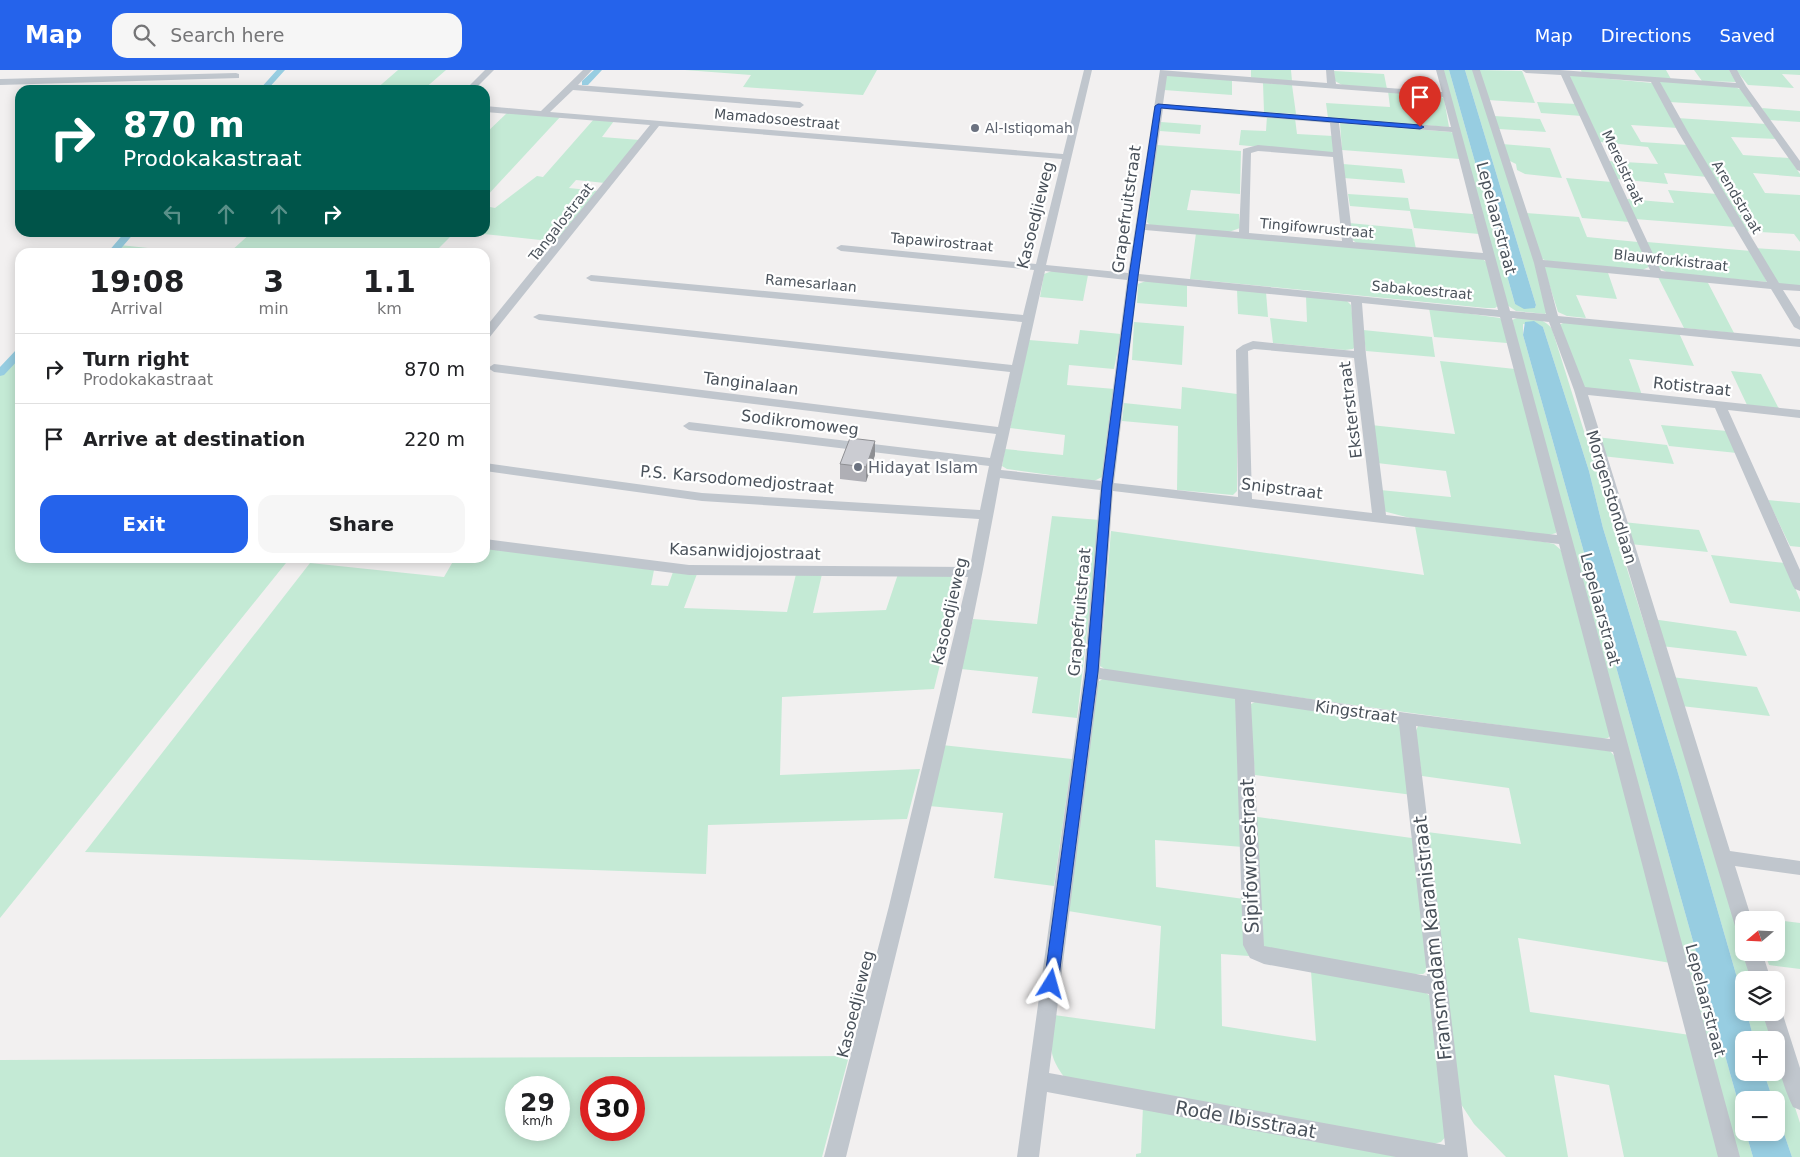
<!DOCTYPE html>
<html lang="en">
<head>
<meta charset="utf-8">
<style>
	:root { --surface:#fff; --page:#f6f6f6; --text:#202124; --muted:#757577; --line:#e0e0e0; --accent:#2563eb }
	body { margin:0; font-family:"DejaVu Sans",sans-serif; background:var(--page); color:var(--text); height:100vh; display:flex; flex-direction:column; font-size:19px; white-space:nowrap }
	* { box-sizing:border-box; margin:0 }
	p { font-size:16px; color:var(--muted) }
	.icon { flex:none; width:28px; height:28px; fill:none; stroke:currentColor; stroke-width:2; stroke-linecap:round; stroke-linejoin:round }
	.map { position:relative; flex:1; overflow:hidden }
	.side { position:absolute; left:15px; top:178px; width:475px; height:315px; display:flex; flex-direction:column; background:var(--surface); border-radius:15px; box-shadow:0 2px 12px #0003 }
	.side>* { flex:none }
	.banner { position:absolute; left:15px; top:15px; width:475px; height:152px; border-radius:15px; box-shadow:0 2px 12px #0003; background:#00695c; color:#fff; overflow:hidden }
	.needle { width:32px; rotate:251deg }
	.tools { position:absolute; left:1735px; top:841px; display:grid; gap:10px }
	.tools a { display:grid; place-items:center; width:50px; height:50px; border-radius:10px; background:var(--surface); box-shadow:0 2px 12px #0003; font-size:25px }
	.speed { position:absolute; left:505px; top:1006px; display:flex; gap:10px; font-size:25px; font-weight:700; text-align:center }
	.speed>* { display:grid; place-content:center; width:65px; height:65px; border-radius:50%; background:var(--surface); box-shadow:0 2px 12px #0003; line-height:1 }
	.speed small { font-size:12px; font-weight:400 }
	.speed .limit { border:8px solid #d22; background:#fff; color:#111 }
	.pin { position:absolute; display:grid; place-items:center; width:42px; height:42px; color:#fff; margin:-51px -21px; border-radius:50% 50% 50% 0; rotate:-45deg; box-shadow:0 0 5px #0007 }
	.pin .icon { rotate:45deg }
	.me { position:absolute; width:55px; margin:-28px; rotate:8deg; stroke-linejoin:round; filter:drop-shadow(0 0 4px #0008) }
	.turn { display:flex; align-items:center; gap:18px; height:105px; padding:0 25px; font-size:22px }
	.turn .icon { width:65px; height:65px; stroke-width:2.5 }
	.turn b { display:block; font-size:35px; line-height:42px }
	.lanes { display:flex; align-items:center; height:48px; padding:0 25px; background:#0003; justify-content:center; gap:25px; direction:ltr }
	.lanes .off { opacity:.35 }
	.eta { display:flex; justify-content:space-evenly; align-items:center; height:85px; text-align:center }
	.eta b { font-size:30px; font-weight:700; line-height:35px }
	.cta { display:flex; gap:10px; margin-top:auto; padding:10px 25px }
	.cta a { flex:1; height:58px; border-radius:15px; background:var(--accent); color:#fff; font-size:20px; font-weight:700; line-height:58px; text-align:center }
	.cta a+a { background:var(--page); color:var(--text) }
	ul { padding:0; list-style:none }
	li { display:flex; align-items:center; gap:15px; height:70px; padding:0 25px; border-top:1px solid var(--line) }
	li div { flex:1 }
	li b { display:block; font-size:19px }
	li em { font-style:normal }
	header { display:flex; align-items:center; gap:30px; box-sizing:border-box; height:70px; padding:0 25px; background:var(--accent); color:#fff }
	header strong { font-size:24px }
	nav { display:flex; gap:28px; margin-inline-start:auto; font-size:18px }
	.search { width:350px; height:45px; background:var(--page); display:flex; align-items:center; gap:12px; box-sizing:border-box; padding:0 18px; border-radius:15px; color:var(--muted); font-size:19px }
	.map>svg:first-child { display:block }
	.green { fill:#c4ead5; fill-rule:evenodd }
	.water { fill:#97cde1 }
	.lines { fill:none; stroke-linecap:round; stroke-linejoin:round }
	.canal { fill:#97cde1; fill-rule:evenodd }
	.minor { fill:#c0c6cd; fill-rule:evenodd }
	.wall { fill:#afafb5 }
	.shaded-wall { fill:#8e8f93 }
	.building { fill:#cbccd2; stroke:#8e8f93 }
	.route { fill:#2563eb; stroke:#184099 }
	.worship-dot { fill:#6b7280; stroke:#fff; stroke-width:2 }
	.labels { text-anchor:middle; stroke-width:4.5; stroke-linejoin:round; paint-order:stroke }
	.far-street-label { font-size:14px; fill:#4a525b; stroke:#fff }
	.far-worship-label { font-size:14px; fill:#5b616d; stroke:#fff; text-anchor:start }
	.street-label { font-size:16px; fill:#4a525b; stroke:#fff }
	.worship-label { font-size:16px; fill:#5b616d; stroke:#fff; text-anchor:start }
	.near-street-label { font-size:19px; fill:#4a525b; stroke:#fff }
</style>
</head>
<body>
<header>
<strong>Map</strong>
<div class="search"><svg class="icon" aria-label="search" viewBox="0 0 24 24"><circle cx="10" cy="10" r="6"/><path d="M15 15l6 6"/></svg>Search here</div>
<nav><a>Map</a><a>Directions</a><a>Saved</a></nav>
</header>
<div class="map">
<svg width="1800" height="1087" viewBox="0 0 1800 1087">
	<rect width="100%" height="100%" fill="#f2f0f0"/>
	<path class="green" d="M398,0h48l-23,20h-48z
		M685,0h192l-14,25 -120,-8 8,-12z
		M1251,0h40l1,11 -36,-2 -5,-2z
		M1443,0h6l66,234 20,4 1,-3 -71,-235h8l70,217 4,25 -2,2 -29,-3 -9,-6z
		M1478,0l44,1 13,32 -47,-3z
		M1581,0h85l5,9 -89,-6z
		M1694,0h35l7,12 -34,-1z
		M1736,0h64v5l-18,-1 12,14 -46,-3z
		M1334,1l50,3 3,15 -45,-4 -7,-4z
		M1168,5l64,5v15l-68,-5 1,-12z
		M1569,5l83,8 26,45 -47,-3 10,17 47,3 20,32 -44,-4 4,11 -52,-5 -8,-18 50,3 -10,-17 -48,-5z
		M1661,11l74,6 7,3 13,17 -86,-5 -10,-20z
		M1263,13l29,2 4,29 -32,-2z
		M1388,21l53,5 3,3 5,28 -121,-9 -2,-15 64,4z
		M1537,32l40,2 5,12 -41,-3z
		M1762,38l38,3v11l-31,-2z
		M508,42l53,4 -76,82v-64z
		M1267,46l28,2 2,16 36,2v16l-6,1 -88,-8 2,-15 25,1z
		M1494,46l46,3 6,13 -47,-3z
		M1677,48l89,6 11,15 -46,-2 12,18 46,3 11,16v3l-47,-4 12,20 35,2v47l-6,-8 -49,-3z
		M594,49l20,2 -12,16 38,3 -35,43 -29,-3 -7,8 29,3 -39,51 -85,-9 11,-1v-26l10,2 42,-32 6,1z
		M1161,52l40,3 -1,9 -40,-3z
		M1340,53l111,9 2,1 7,26 -118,-9z
		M1502,74l48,4 12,30 -37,-4 -8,-4 -1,-6 -8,-4z
		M1157,75l84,6 -1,43 -49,-4 -4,20 52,4 1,14 -11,4 -79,-7 -3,-3z
		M1343,94l59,5 3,14 -61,-5z
		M1566,108l46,4 18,40 -48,-4z
		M1668,120l49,4 19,33 -101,-8 -8,-20 47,4z
		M1348,124l60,4 2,11 63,5 6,20 -65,-6 -4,-17 -60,-5z
		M1526,143l53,4 8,20 51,5 11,25 -7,3 -95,-9 -7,-3z
		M1349,153l63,6 4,20 -58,-5 -7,-5z
		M252,162h202v1l-19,19h-205z
		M1196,163l287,26 4,4 12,42 -4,3h-9l-296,-29z
		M1647,172l104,9 16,31 -99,-9 -10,-6z
		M120,175l65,7h-72z
		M1754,178l46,3v35l-20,-2 -7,-4z
		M1548,195l59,5 10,29 -41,-4 10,23 -19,-2 -9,-4 -14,-44z
		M1052,201l36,4 -5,26 -43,-4 4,-23z
		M1658,207l49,4 27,52 -50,-5z
		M1146,211l41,4v22l-50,-4 1,-19z
		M1237,220l29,2 2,25 -30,-3z
		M1306,226l41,5 4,4 5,40 -3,4 -8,1 -72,-7 -3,-25 37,4z
		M1429,238l71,10 3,3 4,22 -73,-6z
		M1517,248c12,1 27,-1 35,11l192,614v9l11,28h-11v22l-66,-229 -75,-245 -14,-57 -46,-144 -20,-3v11l221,788v9l2,1 7,24h-19l-222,-837z
		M1134,252l50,4 -2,39 -50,-5z
		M1565,252l114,11 15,33 -65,-7 13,36 -56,-7 -6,-2 -21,-61z
		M1080,260l41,4 -7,35 -45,-4 -2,20 48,4 -13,88 -8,4 -87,-12 -5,-3 3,-17 58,6 2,-20 -55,-7 19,-88 49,4z
		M1363,260l69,7 3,20 -69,-6z
		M1440,291l75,8 42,160 -1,4 -7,2 -135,-16 -31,-8 -3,-21 71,7 -5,-26 -69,-8 -6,-38 84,9z
		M11,292l9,1v195h270l-290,360v-545z
		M1731,301l30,3 18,35 -32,-4z
		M1182,317l55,7v97l-4,4 -56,-5 1,-64 -56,-5 2,-18 57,6z
		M1661,355l66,6 10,22 -68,-7z
		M1596,367l71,8 7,19 -72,-8z
		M1768,430l32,3v44l-10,-1z
		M1052,446l48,4 -23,198 -45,-5 6,-36 -77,-8 12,-50 64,5z
		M1623,452l76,8 9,22 -78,-8z
		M1415,456l130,16 9,2 7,6 51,184 -4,4 -8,1 -492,-68 -8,-5 11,-135 313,44z
		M485,478l169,22 -3,15 17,1 5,-14 24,2 -13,34 103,4 9,-38h26l-9,39 73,-3 12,-36 64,1 -28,114 -152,8 -2,78 140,-6 -13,50 -199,6 -2,49 -621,-22 225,-289 134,14 11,-19h30z
		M1711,485l74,8 15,37v12l-70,-9z
		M1652,549l84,12 11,25 -86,-10z
		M1671,607l86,10 13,29 -89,-10z
		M1104,608l130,20 5,5 4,144 -88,-7 1,47 88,12 5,57 -28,-2 1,72 94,15 -5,-70 110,18 9,7 18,138 -7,8 -12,3 -364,-67c-19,-25 -14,-34 -11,-63l101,14 6,-103 -93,-15 30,-229z
		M1255,632l144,20 14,73 -158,-20 -6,-70z
		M1418,656l192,25 8,9 53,203 -153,-25 12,74 160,23 32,122h-98l-15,-72 -55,-10 14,82h-62l-32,-33 -19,-29 -28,-263 94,12 -12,-56 -87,-12 -7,-43z
		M942,675l130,14 -18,127 -60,-8 9,-65 -74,-7z
		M1251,746l168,23 10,130 -6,5h-12l-142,-24 -11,-8z
		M1776,850l24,3v46l-31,-4 -4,-12 11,-1z
		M1747,943h18l9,27h-20z
		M1776,978l24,75v34h-8l-16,-47v-10h-3l-9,-27 12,-1z
		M849,986l-27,101h-822v-97zM516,1018h43v42h-43zM591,1018h43v42h-43z
		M1143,1036l280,51h-287v-3l5,-1z"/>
	<path class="water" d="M1449,0h16l71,235 -1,3 -11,1 -9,-5z
		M1534,251l9,6 46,144 14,57 75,245 66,229v10l3,1 7,27h-10v32l20,1 9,27h-29v23l-221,-788 2,-13z
		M1776,1040l16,47h-39l-7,-24 30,-1z"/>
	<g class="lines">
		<path class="canal" d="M277,0h8l-18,20h-8z
			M594,0h8l-14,15h-6v-4z
			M125,162h10l-17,20h-10z
			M20,279v9l-16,17 -4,1v-9l16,-17z"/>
		<path class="minor" d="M485,0h9l-20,20h-9z
			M583,0h9l-14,15 222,17 4,3 -4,3 -227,-18 -23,22 513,42 21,-84h8l-46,195 82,8 32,-203 167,13 -1,-13h8l2,14 106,8 -6,-22h8l66,241 36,3 -12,-51 -62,-193h8l63,190 107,10 -89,-195 -35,-2 -4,-3h38l176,13 -7,-13h8l9,16 54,75v10l-3,-1 -58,-82 -79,-6 28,50 91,151 21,2v6l-17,-1 17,27v13l-6,-3 -23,-38 -226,-22 13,49 242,23v8l-240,-24 25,64 215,23v8l-72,-8 72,160v21l-5,-2 -2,-3 -78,-178 -127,-13 142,456 70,10v14l-65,-9 17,54h-8v14l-7,-2 -2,-6 -161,-536 -25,-68 -37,-4 228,839h-22l-105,-405 -197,-26 52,431h-72l-349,-65 -8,65h-22l67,-485 16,-182 -100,-12c-40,228 -99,454 -154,679h-22l65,-251 79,-329 -279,-2 -204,-26v-10l204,26 281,2 9,-48 -277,-18 -217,-30v-8l217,30 278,17 9,-44 -300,-36 -6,-4 6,-4 301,36 6,-24 -502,-62 -6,-4 6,-4 504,63 12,-55 -471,-52 -6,-3 6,-3 473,51 10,-43 -431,-41 -5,-3 5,-3 432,40 11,-45 -193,-19 -5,-3 5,-3 195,19 26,-105 -403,-33 -170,212 -4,1v-11l165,-203 -165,-13v-6l56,5zM1167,6l276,21 8,30 -288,-23zM1570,6l81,6 27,50 89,150 -106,-11zM1163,39l167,14 3,29 -75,-7 -15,4 -4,83 -93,-8zM1339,53l113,9 31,121 -130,-11zM1258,81l75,6 9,84 -93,-8 2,-80zM1145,160l340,30 13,50 -359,-36zM1045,201l82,9 -26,201 -100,-11zM1138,211l213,21 3,49 -101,-10 -10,4 -7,5 2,147 -124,-14zM1362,233l138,14 57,218 -171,-20 -20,-160zM1254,279l100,9 18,155 -120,-14 -4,-148zM1113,421l446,53 51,195 -203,-26 -307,-45zM1099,609l136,20 8,246 7,13 14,6 165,30 16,151 -396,-72zM1251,632l148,22 28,252 -163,-30z
			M236,3l3,1v4l-239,7v-6z
			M1744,879v3h18l9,28h-20l-9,-28z
			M1776,935l3,1 3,6 18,56v42l-7,-3c-10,-21 -17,-44 -17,-67h-5l-9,-28h14z"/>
	</g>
	<path class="wall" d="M875,385l-9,27 -26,-3v-15z"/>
	<path class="shaded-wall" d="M875,371v14l-9,27v-15z"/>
	<path class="building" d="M850,368l25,3 -9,26 -26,-3z"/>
	<path class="route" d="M1158,34l262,21 4,2 -4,2 -259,-21 -23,168 -26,209 -14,187 -40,312 -2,4 -5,2 -5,-2 -2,-4 42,-312 16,-187 27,-209 26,-170z"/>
	<g class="worship-dot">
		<circle cx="975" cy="58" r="5"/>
		<circle cx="858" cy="397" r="5"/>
	</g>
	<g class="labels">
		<g class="far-street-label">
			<text transform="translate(777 49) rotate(5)" y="5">Mamadosoestraat</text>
			<text transform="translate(1623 97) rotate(65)" y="5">Merelstraat</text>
			<text transform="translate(1737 127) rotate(59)" y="5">Arendstraat</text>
			<text transform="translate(561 152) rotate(-52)" y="5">Tangalostraat</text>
			<text transform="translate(1317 158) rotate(5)" y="5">Tingifowrustraat</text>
			<text transform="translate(942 172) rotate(5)" y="5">Tapawirostraat</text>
			<text transform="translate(1671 190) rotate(6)" y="5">Blauwforkistraat</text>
			<text transform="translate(811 213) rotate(5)" y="5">Ramesarlaan</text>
			<text transform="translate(1422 220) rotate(5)" y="5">Sabakoestraat</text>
		</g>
		<g class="far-worship-label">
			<text x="985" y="63">Al-Istiqomah</text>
		</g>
		<g class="street-label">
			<text transform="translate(1126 139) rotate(-82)" y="6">Grapefruitstraat</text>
			<text transform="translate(1035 145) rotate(-76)" y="6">Kasoedjieweg</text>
			<text transform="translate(1497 148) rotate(75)" y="6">Lepelaarstraat</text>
			<text transform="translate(751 313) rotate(7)" y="6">Tanginalaan</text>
			<text transform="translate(1692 316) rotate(6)" y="6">Rotistraat</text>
			<text transform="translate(1350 340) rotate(-97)" y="6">Eksterstraat</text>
			<text transform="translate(800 352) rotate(7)" y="6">Sodikromoweg</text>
			<text transform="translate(737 409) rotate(5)" y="6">P.S. Karsodomedjostraat</text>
			<text transform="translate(1282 418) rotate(7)" y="6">Snipstraat</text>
			<text transform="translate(1612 427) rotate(73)" y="6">Morgenstondlaan</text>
			<text transform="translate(745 481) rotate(2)" y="6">Kasanwidjojostraat</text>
			<text transform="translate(1601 539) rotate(75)" y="6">Lepelaarstraat</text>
			<text transform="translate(949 541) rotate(-77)" y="6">Kasoedjieweg</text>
			<text transform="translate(1079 542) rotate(-85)" y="6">Grapefruitstraat</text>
			<text transform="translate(1356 641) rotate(8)" y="6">Kingstraat</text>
			<text transform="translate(1706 930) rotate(75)" y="6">Lepelaarstraat</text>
			<text transform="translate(855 934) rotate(-76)" y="6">Kasoedjieweg</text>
		</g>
		<g class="worship-label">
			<text x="868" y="403">Hidayat Islam</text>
		</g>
		<g class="near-street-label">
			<text transform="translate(1249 786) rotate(-92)" y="7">Sipifowroestraat</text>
			<text transform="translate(1432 868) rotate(-96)" y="7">Fransmadam Karanistraat</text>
			<text transform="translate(1246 1049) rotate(10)" y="7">Rode Ibisstraat</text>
		</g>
	</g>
</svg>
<div class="tools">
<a><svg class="needle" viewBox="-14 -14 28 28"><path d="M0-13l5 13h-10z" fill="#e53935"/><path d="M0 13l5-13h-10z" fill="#757577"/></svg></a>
<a><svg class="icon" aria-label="layers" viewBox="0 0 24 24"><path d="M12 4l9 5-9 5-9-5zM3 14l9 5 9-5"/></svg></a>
<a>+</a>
<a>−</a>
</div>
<div class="speed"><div>29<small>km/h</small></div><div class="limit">30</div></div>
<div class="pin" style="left:1420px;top:57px;background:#d93025"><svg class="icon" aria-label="arrive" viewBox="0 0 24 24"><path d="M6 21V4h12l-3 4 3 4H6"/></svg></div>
<svg class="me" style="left:1051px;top:914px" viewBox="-20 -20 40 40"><path d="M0-17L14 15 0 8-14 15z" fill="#2563eb" stroke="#fff" stroke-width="4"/></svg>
<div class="banner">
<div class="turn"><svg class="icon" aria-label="right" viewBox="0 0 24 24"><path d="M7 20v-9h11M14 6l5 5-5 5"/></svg><div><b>870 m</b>Prodokakastraat</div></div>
<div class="lanes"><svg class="icon off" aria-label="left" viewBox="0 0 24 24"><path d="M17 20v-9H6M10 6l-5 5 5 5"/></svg><svg class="icon off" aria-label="ahead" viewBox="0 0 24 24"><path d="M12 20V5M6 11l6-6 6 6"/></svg><svg class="icon off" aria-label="ahead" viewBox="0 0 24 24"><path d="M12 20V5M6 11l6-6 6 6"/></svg><svg class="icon" aria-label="right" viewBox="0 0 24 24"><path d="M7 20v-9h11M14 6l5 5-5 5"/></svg></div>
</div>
<section class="side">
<div class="eta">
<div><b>19:08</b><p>Arrival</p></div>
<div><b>3</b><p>min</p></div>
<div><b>1.1</b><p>km</p></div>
</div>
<ul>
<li><svg class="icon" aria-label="right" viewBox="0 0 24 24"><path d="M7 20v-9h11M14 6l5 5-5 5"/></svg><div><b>Turn right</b><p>Prodokakastraat</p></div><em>870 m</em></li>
<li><svg class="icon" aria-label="arrive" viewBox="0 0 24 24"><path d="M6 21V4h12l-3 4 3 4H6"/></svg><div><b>Arrive at destination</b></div><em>220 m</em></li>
</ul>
<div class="cta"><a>Exit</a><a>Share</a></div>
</section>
</div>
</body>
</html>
